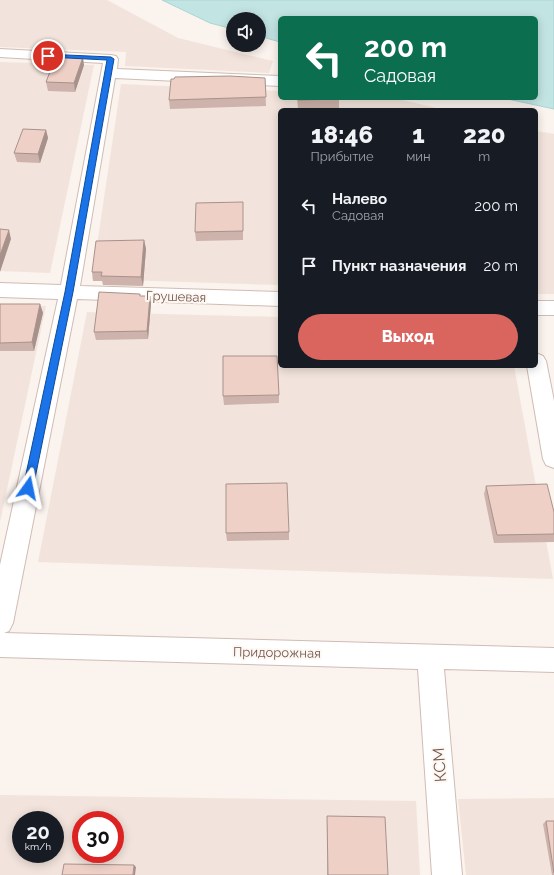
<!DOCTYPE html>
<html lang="ru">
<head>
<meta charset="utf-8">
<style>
	:root { --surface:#171b24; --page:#242831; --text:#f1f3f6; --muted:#9ea1a6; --accent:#d9655e }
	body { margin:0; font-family:Raleway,sans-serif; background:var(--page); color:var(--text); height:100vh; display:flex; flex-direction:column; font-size:15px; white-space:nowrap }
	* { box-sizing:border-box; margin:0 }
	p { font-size:13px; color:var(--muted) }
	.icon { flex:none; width:22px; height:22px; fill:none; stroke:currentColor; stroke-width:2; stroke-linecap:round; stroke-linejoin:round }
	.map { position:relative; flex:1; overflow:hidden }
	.drawer { position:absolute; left:278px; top:108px; width:260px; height:260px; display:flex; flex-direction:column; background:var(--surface); border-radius:6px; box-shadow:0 2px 10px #0003 }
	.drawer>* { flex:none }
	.top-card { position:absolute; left:278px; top:16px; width:260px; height:84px; border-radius:6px; box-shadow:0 2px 10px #0003; background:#0b6e4f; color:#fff; overflow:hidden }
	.tools { position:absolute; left:226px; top:12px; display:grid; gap:8px }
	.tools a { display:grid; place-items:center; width:40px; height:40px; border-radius:50%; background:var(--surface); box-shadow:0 2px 10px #0003; font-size:20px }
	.speed { position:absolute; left:12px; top:811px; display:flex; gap:8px; font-size:20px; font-weight:700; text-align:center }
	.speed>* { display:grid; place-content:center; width:52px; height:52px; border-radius:50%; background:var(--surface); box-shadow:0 2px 10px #0003; line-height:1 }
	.speed small { font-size:10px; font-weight:400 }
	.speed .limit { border:6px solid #d22; background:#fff; color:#111 }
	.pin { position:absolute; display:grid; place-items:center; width:34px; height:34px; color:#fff; margin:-17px; border:2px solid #fff; border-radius:50%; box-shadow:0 1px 4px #0007 }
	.me { position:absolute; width:44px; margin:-22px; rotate:12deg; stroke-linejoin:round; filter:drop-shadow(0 0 3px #0008) }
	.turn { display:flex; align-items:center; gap:14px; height:84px; padding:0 20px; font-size:18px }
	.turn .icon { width:52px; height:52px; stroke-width:2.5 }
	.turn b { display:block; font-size:28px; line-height:34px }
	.eta { display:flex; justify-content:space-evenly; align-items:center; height:68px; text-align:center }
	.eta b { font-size:24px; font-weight:800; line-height:28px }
	.action { display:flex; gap:8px; margin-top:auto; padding:8px 20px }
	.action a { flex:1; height:46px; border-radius:24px; background:var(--accent); color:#fff; font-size:16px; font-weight:800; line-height:46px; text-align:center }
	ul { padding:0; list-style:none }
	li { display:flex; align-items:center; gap:12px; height:60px; padding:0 20px }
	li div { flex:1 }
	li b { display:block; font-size:15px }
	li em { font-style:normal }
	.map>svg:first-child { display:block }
	.residential { fill:#f2e4dc; fill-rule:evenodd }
	.water { fill:#c2e4e3; stroke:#a9d5d4 }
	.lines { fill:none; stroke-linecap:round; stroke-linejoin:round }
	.minor-casing { stroke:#cfbcb5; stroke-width:2 }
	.minor { fill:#fff; fill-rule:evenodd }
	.wall { fill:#cdb3ab }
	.shaded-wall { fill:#a7928b }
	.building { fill:#eed0c7; stroke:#a7928b }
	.route { fill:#1a73e8; stroke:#114b97 }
	.labels { text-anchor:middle; stroke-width:4; stroke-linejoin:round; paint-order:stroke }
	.street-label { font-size:13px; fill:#755751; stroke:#fef8f3 }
	.near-street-label { font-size:16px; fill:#755751; stroke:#fef8f3 }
</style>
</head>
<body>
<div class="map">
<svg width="554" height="875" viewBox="0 0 554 875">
	<rect width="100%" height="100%" fill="#fbf3ed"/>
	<path class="residential" d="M0,0h107l71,38 95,23 -4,12 -144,-7 1,-14 -126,-5z
		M0,62l94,3 -44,208 -50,-2z
		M121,84l159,7v7h114l51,12h-165v175l-188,-6z
		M536,131l18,3v160h-18z
		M0,305l46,1 -46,216z
		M87,312l193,5v49h234l39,213 -515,-17z
		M0,795l416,6 4,74h-420zM21,820h34v34h-34zM81,820h34v34h-34z
		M554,798v77h-88l-8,-76z"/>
	<path class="water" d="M162,0h392v109l-51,-11h33v-80h-256v24l-21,-6v-17h-26v10l-23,-6z"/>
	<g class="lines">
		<g class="minor-casing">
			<path id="minor" d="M0,49l111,6 5,1 2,3 -1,10 163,7v10l-165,-8 -35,208 200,6v14l-203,-7 -64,324 -4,8 -5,2 550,15v24l-110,-3 18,206h-30l-14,-206 -418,-12v-92l58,-266 -58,-2v-14l61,2 42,-222 -103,-6z
				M536,301h18v14h-18z
				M536,353l7,3 3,5 8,40v67l-8,-3 -3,-6 -16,-93h9z"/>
		</g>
		<use href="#minor" class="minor"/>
	</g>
	<path class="wall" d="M84,65l-9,27 -27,-1 -2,-9z
		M265,78l1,28 -96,3 -1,-9z
		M297,98h42v10l-41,1z
		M46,130l2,8 -8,25 -23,-1 -3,-9z
		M243,211v29l-47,1 -1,-9z
		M144,240l2,9 -3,37 -40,-1 -1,-4h-9l-1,-9z
		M140,296h10l1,8 -3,35 -52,1 -2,-8z
		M0,304h40l3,9 -9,38h-34z
		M279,395v8l-55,2 -1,-9z
		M486,486l68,26v30l-60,1 -10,-49z
		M289,532v8l-62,1 -1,-8z
		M327,816l61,59h-61z
		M546,821h8v54h-2l-9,-51z"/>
	<path class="shaded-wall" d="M83,57l1,8 -9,27 -1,-9z
		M46,130l2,8 -8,25 -2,-9z
		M9,230l2,9 -11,33v-17z
		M144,240l2,9 -3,37 -2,-9z
		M150,296l1,8 -3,35 -1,-8z
		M40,304l3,9 -9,38 -2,-9z
		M134,865l2,2 -1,8h-2z"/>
	<path class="building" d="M56,56l27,1 -9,26 -28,-1z
		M230,76l35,2 1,19 -97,3 2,-21h3l1,-2z
		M298,98h41l1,1 -42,1z
		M23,129l23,1 -8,24 -24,-1z
		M243,202v29l-48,1 1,-29z
		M0,229l9,1 -9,25z
		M144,240l-3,37 -40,-1 1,-4h-10l4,-31z
		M99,292l41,2v2h10l-3,35 -53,1z
		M0,304h40l-8,38 -32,1z
		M223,356h54l2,39 -56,1z
		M287,483l2,49 -63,1v-49z
		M547,484l7,28v22l-57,1 -11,-49z
		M327,816l58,1 3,58h-60z
		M546,821h8v52z
		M64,864l70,1 -1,10h-71z"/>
	<path class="route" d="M45,54l66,3 3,2 -41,233 -40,196 -2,3h-6l-2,-3 42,-196 42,-232 -59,-3 -4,-1z"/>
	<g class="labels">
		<g class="street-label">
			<text transform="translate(176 296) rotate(2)" y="5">Грушевая</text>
			<text transform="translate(277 652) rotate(1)" y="5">Придорожная</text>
		</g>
		<g class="near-street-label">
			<text transform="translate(439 765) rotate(-94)" y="6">КСМ</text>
		</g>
	</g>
</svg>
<div class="tools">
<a><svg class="icon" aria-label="sound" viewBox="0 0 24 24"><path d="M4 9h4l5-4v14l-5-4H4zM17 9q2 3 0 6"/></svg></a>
</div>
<div class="speed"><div>20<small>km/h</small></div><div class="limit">30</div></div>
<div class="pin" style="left:48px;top:56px;background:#d93025"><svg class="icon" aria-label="arrive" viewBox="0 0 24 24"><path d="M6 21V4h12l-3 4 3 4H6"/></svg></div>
<svg class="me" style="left:28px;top:488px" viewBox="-20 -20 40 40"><path d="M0-17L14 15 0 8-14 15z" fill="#1a73e8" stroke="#fff" stroke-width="4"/></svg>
<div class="top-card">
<div class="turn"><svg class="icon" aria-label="left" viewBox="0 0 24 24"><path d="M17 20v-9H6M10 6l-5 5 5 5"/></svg><div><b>200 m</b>Садовая</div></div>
</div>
<section class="drawer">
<div class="eta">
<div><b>18:46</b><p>Прибытие</p></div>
<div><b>1</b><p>мин</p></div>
<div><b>220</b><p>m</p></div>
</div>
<ul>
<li><svg class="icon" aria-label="left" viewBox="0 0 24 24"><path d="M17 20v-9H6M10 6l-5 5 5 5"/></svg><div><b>Налево</b><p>Садовая</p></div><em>200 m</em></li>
<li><svg class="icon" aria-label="arrive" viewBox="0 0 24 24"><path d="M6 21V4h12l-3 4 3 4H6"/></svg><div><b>Пункт назначения</b></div><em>20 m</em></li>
</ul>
<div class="action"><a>Выход</a></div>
</section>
</div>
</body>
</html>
